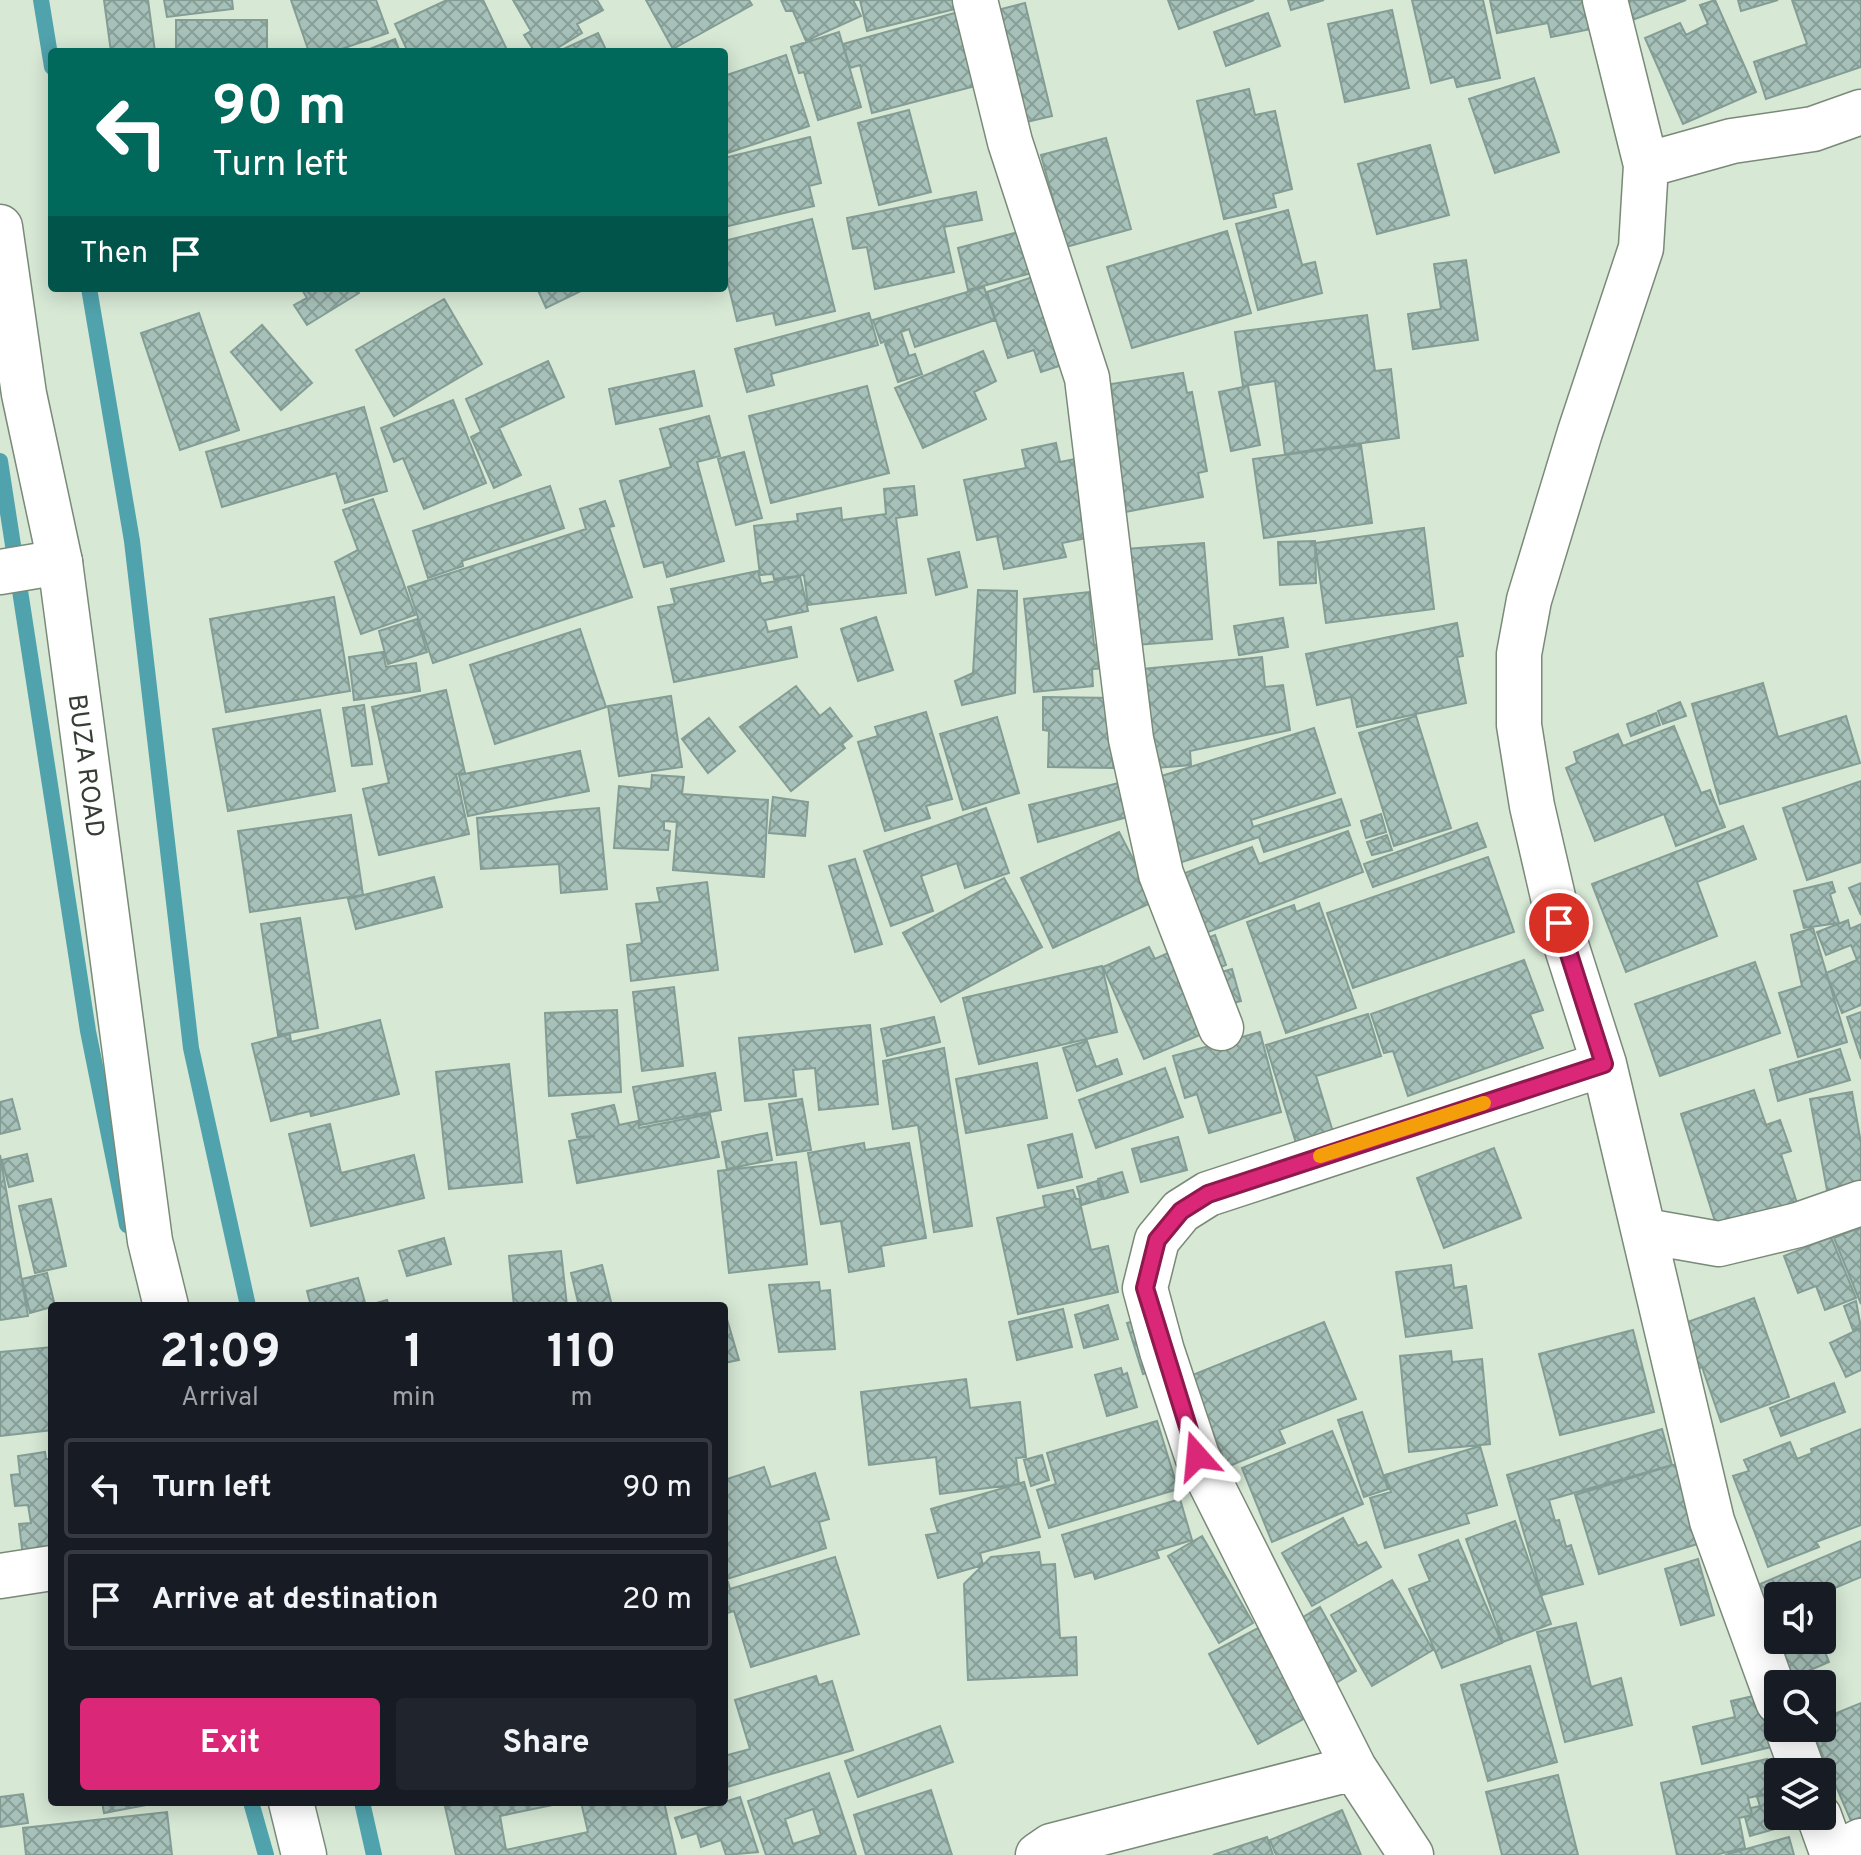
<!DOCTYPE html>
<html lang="en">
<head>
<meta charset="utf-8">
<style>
	:root { --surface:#171b24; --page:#20242c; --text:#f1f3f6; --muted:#9ea1a6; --line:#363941; --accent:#db2777 }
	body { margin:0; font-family:Overpass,sans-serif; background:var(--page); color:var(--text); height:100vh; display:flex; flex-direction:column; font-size:30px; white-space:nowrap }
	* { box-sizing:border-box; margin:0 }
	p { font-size:26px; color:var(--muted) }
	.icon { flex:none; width:44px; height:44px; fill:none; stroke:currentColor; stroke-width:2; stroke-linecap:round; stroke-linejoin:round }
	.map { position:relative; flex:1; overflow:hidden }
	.side { position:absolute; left:48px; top:1302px; width:680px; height:504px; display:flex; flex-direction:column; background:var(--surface); border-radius:8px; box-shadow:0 4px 20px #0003 }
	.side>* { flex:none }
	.hud { position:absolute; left:48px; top:48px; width:680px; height:244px; border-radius:8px; box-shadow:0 4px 20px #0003; background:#00695c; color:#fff; overflow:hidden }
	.buttons { position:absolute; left:1764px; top:1582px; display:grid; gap:16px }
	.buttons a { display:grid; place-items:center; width:72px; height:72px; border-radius:8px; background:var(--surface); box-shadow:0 4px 20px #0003; font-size:40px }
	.pin { position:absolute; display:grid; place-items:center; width:68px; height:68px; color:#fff; margin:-34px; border:4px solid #fff; border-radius:50%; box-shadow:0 2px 8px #0007 }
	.me { position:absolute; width:88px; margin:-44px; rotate:342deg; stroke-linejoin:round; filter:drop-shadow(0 0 6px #0008) }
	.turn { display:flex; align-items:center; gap:28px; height:168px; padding:0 32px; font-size:36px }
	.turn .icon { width:104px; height:104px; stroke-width:2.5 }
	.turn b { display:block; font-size:56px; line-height:68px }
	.then { display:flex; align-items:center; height:76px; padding:0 32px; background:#0003; gap:16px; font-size:30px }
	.eta { display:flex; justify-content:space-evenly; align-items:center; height:136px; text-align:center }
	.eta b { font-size:48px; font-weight:700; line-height:56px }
	.cta { display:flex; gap:16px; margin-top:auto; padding:16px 32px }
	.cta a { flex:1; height:92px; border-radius:8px; background:var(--accent); color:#fff; font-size:32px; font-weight:700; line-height:92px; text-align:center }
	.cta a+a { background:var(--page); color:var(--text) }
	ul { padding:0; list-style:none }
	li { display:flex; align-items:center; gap:24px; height:100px; margin:0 16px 12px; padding:0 16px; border:4px solid var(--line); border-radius:8px }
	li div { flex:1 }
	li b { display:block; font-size:30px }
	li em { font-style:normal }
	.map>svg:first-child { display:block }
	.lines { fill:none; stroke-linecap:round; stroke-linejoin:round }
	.stream { stroke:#50a2ac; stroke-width:16 }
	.building { fill:url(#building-cross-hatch); stroke:#839d95; stroke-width:2; fill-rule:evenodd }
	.street-casing { stroke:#7a8a79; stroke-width:47 }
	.secondary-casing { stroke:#7a8a79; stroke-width:47 }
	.street { stroke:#fff; stroke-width:44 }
	.secondary { stroke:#fff; stroke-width:44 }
	.route-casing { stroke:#8e194d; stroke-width:20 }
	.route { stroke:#db2777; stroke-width:14 }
	.slow { stroke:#f59e0b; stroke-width:14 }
	.labels { text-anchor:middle; stroke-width:6; stroke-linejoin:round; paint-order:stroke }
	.street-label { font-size:26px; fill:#363d35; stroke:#fff }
</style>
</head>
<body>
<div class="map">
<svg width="1861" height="1855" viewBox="0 0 1861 1855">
	<defs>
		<pattern id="building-cross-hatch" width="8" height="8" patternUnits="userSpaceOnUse" patternTransform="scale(2)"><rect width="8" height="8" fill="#a6c1b9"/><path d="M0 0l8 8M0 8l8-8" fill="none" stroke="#889e97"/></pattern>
	</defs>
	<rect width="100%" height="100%" fill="#d7e8d5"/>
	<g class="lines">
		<path class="stream" d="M41,0l11,67
			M89,288l43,253 59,507 57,258
			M0,461l88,570 39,194
			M251,1802l15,53
			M362,1802l12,53"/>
	</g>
	<path class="building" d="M104,0h44l7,52h-44z
		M164,0h68l1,9 -66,8z
		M291,0h85l12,33 -55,19h-24z
		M447,0h36l25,52h-100l-13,-28z
		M513,0h84l6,10 -26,14 5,9 -31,19h-16l-11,-17 7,-4z
		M646,0h103l3,5 -79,44z
		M781,0h72l8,16 -55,25 -13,-30h-7z
		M854,0h107l2,7 -96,24 -7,-31z
		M1168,0h86l-75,29z
		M1288,0h36l-33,10z
		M1412,0h71l17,78 -43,9 -3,-10 -23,6z
		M1490,0h96l5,29 -40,8 -3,-14 -51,10z
		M1619,0h67l-59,22z
		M1715,0l41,92 -73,32 -38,-86 35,-15 6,12 22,-11 -8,-19z
		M1738,0h40l-37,11z
		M1792,0h69v67l-95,32 -12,-37 53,-18z
		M1025,3l27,113 -34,8 -28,-112z
		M1392,10l17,78 -64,14 -17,-78z
		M958,12l21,73 -107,28 -12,-48 -10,3 -7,-24z
		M1268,13l12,33 -54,20 -12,-34z
		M176,20h91v32h-91z
		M839,32l22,75 -43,13 -14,-48 -5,1 -8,-26z
		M598,33l9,19h-50z
		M395,39l5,13h-38z
		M786,55l23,71 -85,28v-78z
		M1534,78l25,74 -64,21 -26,-74z
		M1249,89l6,26 20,-4 17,78 -19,5 3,13 -52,12 -27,-118z
		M909,110l22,82 -52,13 -21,-82z
		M810,137l11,46 -12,3 5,20 -90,21v-69z
		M1106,138l25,91 -65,18 -25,-92z
		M1430,145l19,70 -72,19 -19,-70z
		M976,192l6,28 -38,7 10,45 -79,17 -8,-42 -14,2 -6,-31z
		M1288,210l14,55 13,-3 7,31 -64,17 -22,-86z
		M812,219l23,92 -59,14 -3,-12 -36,8 -13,-54v-26z
		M1026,230l13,41 -71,19 -10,-42z
		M1227,231l24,82 -119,35 -25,-81z
		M1466,260l12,80 -65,9 -5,-35 33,-5 -7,-45z
		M1048,272l29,88 -36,12 -7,-22 -26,8 -21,-66z
		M984,287l11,33 -80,27 -6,-18 -8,3 8,24 6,-2 7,20 -24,8 -13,-38 6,-5 -10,4 -8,-23z
		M301,288h55l3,5 -52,32 -13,-20 13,-7z
		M537,288h50l-41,20z
		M444,299l38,65 -88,52 -38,-66z
		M199,313l40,117 -59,20 -39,-117z
		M869,313l9,32 -107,29 3,11 -27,7 -12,-43z
		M1367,315l8,56 16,-2 8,69 -114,16 -10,-73 -32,5 -8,-54z
		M262,325l50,58 -31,27 -50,-58z
		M983,351l13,30 -22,11 12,27 -63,29 -28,-60z
		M548,361l16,36 -65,31 22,47 -27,13 -23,-51 10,-5 -15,-33z
		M694,371l8,35 -86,18 -7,-35z
		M1183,373l4,20 5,-1 15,79 -9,2 5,24 -83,16 -17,-87 12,-2 -4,-40z
		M867,386l22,87 -118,30 -22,-87z
		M1248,386l12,59 -29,6 -12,-59z
		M453,400l33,83 -62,26 -21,-51 -9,4 -13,-34z
		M364,407l23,84 -42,12 -9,-30 -114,34 -16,-55z
		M709,416l11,40 -23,6 27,99 -57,16 -4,-15 -19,5 -24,-86 51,-14 -11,-38z
		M1056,443l4,19 25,-5 2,81 -25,5 4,14 -62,12 -7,-33 -20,4 -13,-60 62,-12 -4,-18z
		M1361,445l11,78 -108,15 -11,-79z
		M744,452l18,66 -26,7 -18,-66z
		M550,486l14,42 -102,33 1,5 -35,12 -15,-47z
		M914,486l3,29 -21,3 10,75 -98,12 -4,-30 -30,4 -1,-5 -13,1 -6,-49 44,-5 -1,-7 44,-6 1,12 44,-6 -2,-25z
		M373,499l42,116 -54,19 -26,-72 23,-12 -15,-40z
		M605,501l9,25 -5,1 23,70 -199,66 -25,-76 178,-58 -6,-20z
		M1424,528l10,81 -108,14 -11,-80z
		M1315,541l1,42 -36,2 -2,-43z
		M1204,543l8,96 -76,6 -10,-96z
		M959,552l8,35 -31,8 -8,-36z
		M758,571l3,13 39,-8 8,35 -43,9 3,12 23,-5 6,30 -123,25 -16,-75 17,-3 -4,-15z
		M978,590l39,1 -2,102 -53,12 -7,-24 18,-8z
		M1089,592l5,53 11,-1 3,24 -16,1 1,17 -59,6 -10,-93z
		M334,597l16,94 -124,21 -16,-93z
		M876,617l17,53 -35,11 -17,-52z
		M1283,618l5,29 -49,8 -5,-29z
		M417,619l10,33 -39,12 -9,-33z
		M1457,623l6,33 -6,1 9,46 -109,24 -6,-30 -34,8 -11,-51z
		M580,629l26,78 -111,37 -25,-79z
		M383,652l3,15 30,-4 4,28 -66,9 -5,-43z
		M1262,657l3,30 18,-2 7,45 -100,21 1,14 -47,4 -11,-99z
		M1763,683l15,54 68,-21 14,47 -140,41 -28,-100z
		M796,686l24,30 10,-8 22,28 -10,8 3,4 -54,43 -51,-64z
		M446,690l19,83 -9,1 13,60 -90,21 -16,-66 26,-6 -17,-76z
		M671,696l11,71 -63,9 -11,-70z
		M1043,697l73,1 -3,70 -65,-1 1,-36 -6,-1z
		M1680,702l6,14 -23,8 -5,-13z
		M364,705l8,59 -20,2 -9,-58z
		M320,710l15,81 -107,20 -15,-82z
		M926,712l26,87 -26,7 4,12 -45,13 -27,-89 20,-6 -3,-9z
		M1656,713l4,12 -29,11 -4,-12z
		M1416,716l35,112 -57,18 -35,-113z
		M997,717l22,76 -56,17 -23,-76z
		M709,718l26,33 -27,22 -26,-34z
		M1674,726l27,67 9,-3 15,37 -49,19 -12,-32 -69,27 -29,-73 11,-5 -3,-11 44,-18 5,12z
		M1314,728l21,65 -84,27 2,7 88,-28 9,26 -86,27 -5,-15 -80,26 -27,-84z
		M580,751l9,40 -121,25 -9,-41z
		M652,775l32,2 -2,17 86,6 -4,77 -91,-7 4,-48 -13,-1v9l6,1 -2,19 -54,-2 5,-62 32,3z
		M1861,781v81l-54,18 -24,-72z
		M1123,782l8,34 -93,26 -9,-37z
		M773,797l35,5 -3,34 -36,-3z
		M599,808l8,81 -46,4 -2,-29 -78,5 -4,-51z
		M986,808l23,65 -44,15 -8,-25 -36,13 12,35 -42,15 -27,-75z
		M1381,814l5,18 -20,6 -5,-17z
		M351,815l12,80 -113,17 -12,-81z
		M1477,823l9,24 -113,40 -9,-23z
		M1743,826l13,33 -59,23 20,54 -91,36 -34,-88z
		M1348,831l15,41 -160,62 -23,-59 72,-28 7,17z
		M1119,832l36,69 -102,47 -32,-70z
		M1387,835l5,15 -20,5 -5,-13z
		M1488,857l26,75 -161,56 -26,-75z
		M855,859l27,85 -27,8 -26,-86z
		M434,877l8,30 -86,22 -8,-30z
		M1004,878l38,69 -101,55 -38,-69z
		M707,882l11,88 -87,11 -4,-36 15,-2 -6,-39 24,-2 -3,-14z
		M1832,882l3,10 -5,2 9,29 -35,5 -10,-37z
		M1861,883v32l-12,-27z
		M1319,903l37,105 -70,25 -39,-111 47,-17 2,7z
		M300,918l18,110 -40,7 -17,-111z
		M1848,920l2,9 11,-5v81l-19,8 -16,-40 31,-13 -6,-15 -25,10 -9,-23z
		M1813,928l34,114 -49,15 -19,-64 23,-7 -11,-51z
		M1215,935l11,30 -25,10 -11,-30z
		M1149,947l6,12 26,-12 35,81 -72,31 -41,-92z
		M1524,960l19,50 -13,4 13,34 -135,48 -15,-45 -9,2 -13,-39z
		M1755,962l25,71 -120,43 -25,-72z
		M1102,966l15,66 -138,32 -16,-66z
		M1232,969l9,32 -27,7 -10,-31z
		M674,987l9,79 -41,5 -9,-79z
		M617,1010l4,82 -72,4 -4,-83z
		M1861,1012v47l-14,-42z
		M1368,1014l13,42 -65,20 17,56 -37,11 -30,-98z
		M934,1017l6,25 -53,14 -6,-27z
		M380,1020l19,74 -88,22 -1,-5 -39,10 -19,-77 38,-10 1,8z
		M870,1025l8,79 -59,6 -4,-42 -22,2 3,26 -51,5 -6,-63z
		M1260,1032l21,80 -72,21 -12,-39 -12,4 -12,-42z
		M1087,1041l9,26 21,-8 5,15 -45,17 -14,-43z
		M944,1048l28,178 -38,6 -16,-107 -25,4 -10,-68z
		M1840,1049l10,31 -72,21 -8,-31z
		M1037,1063l10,55 -81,15 -10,-54z
		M509,1064l13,118 -73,7 -13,-117z
		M1165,1068l18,49 -87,31 -17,-48z
		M715,1073l6,37 -81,15 -7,-38z
		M1754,1090l12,35 14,-5 11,31 -10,3 18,55 -80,25 -38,-120z
		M1852,1092l9,51v41l-34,6 -17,-91z
		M12,1099l8,30 -20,5v-32z
		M802,1099l9,51 -34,5 -8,-51z
		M614,1105l5,20 19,-4 1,7 71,-14 9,43 -142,26 -8,-42 26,-5 -18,1 -5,-23z
		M330,1124l11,49 73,-18 10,43 -113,28 -22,-92z
		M767,1133l5,27 -45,9 -5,-27z
		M1072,1134l10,43 -44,11 -10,-43z
		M1178,1137l9,33 -46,12 -9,-33z
		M864,1143l1,7 44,-7 17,95 -45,8 3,20 -35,6 -8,-51 -20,3 -13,-71z
		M1494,1148l27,70 -77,30 -27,-70z
		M27,1154l6,27 -24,6 -7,-27z
		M0,1155l28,161 -28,4z
		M796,1162l11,102 -78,9 -11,-102z
		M1122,1172l6,20 -24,7 -6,-20z
		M1097,1181l5,18 -20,6 -5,-18z
		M1073,1190l3,9 3,-1 12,52 17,-4 10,46 -100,22 -21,-96 48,-11 -2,-11z
		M51,1199l15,67 -31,7 -16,-67z
		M1861,1227v77l-27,-66z
		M1831,1237l25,61 -31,12 -9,-24 -18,7 -14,-37z
		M444,1238l7,26 -44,12 -8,-25z
		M561,1251l6,55h-53l-5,-50z
		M602,1265l10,41h-33l-8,-33z
		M1451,1265l3,23 12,-2 6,42 -66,9 -10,-65z
		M47,1273l8,33 -25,7 -8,-34z
		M358,1278l8,28 21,-6 2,6h-78l-4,-15z
		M819,1282l1,9 10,-1 5,59 -56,3 -10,-67z
		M1754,1298l35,99 -68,25 -19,-55 -7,3 -16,-45z
		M1856,1301l5,27 -8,2 -9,-24z
		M1108,1305l10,34 -34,9 -9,-33z
		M724,1309l15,51 -15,3z
		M1063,1309l9,38 -55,13 -8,-38z
		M1149,1318l15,50 -21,6 -16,-51z
		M1324,1322l32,77 -77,31 6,13 -58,24 -37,-91z
		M1861,1328v42l-15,7 -16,-34z
		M1633,1330l21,82 -94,23 -21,-81z
		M52,1347v32h-3l3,51 -52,6v-84z
		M1451,1351l1,11 30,-3 8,85 -81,8 -9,-96z
		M1121,1368l2,7 4,-2 10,34 -30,9 -12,-41z
		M966,1379l4,29 50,-6 6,55 -10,1 3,26 -79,10 -4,-37 -67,8 -8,-73z
		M1834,1383l11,29 -64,24 -11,-28z
		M1362,1412l26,77 -24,8 -26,-77z
		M1157,1421l21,68 -129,39 -12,-38 19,-6 -9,-31z
		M1662,1429l10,36 -123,35 6,21 4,-1 7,27 5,-2 12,39 -41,11 -35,-120z
		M1861,1429v96l-45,17 3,5 -51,20 -35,-91 16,-5 -5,-11 46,-18 7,17 15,-6 -1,-4z
		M1332,1431l31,73 -91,38 -30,-74z
		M1480,1446l17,59 -31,9 3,9 -84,25 -15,-50 21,-6 -6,-17z
		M45,1452l1,7h6v94l-29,4 -4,-33 12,-1 -3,-18 -13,1 -4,-31 9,-1 -2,-18z
		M1042,1455l7,25 -18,6 -7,-26z
		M1680,1463l24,79 -105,32 -24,-79z
		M764,1467l7,20 44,-14 14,46 -10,3 7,26 -102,32v-100z
		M1024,1482l16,55 -60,16 3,12 -45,13 -12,-43 12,-2 -7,-24z
		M1180,1499l12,41 -36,11 3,7 -64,21 -2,-7 -18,5 -13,-42z
		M1343,1518l15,28 8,-4 15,25 -69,39 -30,-53z
		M1515,1521l36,103 -48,18 -37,-103z
		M1202,1536l51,87 -34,20 -51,-87z
		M1458,1540l44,103 -60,25 -33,-79 21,-8 -11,-26z
		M1861,1541v36l-45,19h-38v44h42l9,22 -44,19 -39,-91z
		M1039,1552l2,13 14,-1 5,74 16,-1 1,38 -109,5 -4,-96 27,-27z
		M835,1557l24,77 -108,33 -17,-56 -10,3v-31l4,-1 2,7z
		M1698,1559l16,56 -33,10 -16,-56z
		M1392,1580l41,70 -61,36 -41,-71z
		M1320,1607l36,64 -32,19 -36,-64z
		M1576,1623l15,64 30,-9 11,47 -67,17 -28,-110z
		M1258,1628l49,89 -49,27 -49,-90z
		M1530,1666l27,96 -69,19 -27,-96z
		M816,1676l3,9 13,-4 21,69 -129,38v-32l26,-7 -15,-49z
		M1758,1695l13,52 -69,17 -9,-37 42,-10 -4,-16z
		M1861,1703v114l-10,4 -40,-93h11v-9z
		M940,1726l13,36 -95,35 -13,-36z
		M1767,1759l7,33 -26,6 4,17 -13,3 6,30 -30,7h-38l-16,-72z
		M829,1773l27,82h-90l-18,-54zM813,1809l8,26 -28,9 -8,-25z
		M1558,1775l20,80h-76l-16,-63z
		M931,1790l21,65h-86l-12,-40z
		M1769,1793l2,5 7,-2v20h12l2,8 -42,12 -5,-19 7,-1 -1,-8 9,-2 -3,-9z
		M23,1794l5,29 -28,4v-30z
		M740,1797l18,55 -32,3 -5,-15 -20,7 -4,-14 -15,5 -7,-20z
		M102,1802h60l-58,11z
		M444,1802h123l-67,14 6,34 82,-18 -7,-30h83l12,53h-220z
		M1342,1810l19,45h-85l-6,-15z
		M167,1812l5,43h-146l-3,-27z
		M1267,1837l6,18h-60z
		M1789,1837l5,18h-69z"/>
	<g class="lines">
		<g class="street-casing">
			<path id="street" d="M975,0l35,142 77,236 44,361 30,135 60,154
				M1605,0l41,165 -5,83 -61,184 -51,168 -10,54v71l13,81 27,117 45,141 108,457 66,181
				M1646,165l86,-24 81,-12 48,-17
				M0,572l60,-10
				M1645,1231l74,13 79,-19 63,-22
				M0,1576l52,-8
				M1787,1728l16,44
				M1819,1816l14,39 28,-14
				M1038,1855l13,-9 303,-78
				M1411,1855l-57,-87 -157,-312 -35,-105 -17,-63 12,-48 24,-29 27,-17 396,-130"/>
		</g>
		<g class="secondary-casing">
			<g id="secondary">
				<path id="s1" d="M0,227l24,167 36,168 90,679 16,65"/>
				<path d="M291,1802l13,53"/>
			</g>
		</g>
		<use href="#street" class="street"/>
		<use href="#secondary" class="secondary"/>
	</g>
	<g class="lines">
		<g class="route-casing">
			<path id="route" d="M1197,1456l-52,-168 12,-48 24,-29 27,-17 396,-130 -45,-141"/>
		</g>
		<use href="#route" class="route"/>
		<path class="slow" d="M1320,1156l164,-53"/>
	</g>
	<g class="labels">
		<g class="street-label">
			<text dy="9" stroke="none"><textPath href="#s1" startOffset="546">BUZA ROAD</textPath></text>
		</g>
	</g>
</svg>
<div class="buttons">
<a><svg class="icon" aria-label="sound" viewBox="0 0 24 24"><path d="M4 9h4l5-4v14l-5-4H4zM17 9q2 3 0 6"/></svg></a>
<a><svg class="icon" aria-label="search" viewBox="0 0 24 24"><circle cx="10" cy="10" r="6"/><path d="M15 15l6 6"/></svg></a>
<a><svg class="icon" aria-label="layers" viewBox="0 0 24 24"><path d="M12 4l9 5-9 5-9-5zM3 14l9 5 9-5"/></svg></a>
</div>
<div class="pin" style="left:1559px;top:923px;background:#d93025"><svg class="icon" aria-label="arrive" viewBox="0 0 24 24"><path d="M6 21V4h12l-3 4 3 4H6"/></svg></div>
<svg class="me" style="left:1197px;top:1456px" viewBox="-20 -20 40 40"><path d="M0-17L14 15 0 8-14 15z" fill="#db2777" stroke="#fff" stroke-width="4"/></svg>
<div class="hud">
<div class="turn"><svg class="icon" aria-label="left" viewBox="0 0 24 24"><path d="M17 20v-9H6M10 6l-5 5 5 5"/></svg><div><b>90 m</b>Turn left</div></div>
<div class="then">Then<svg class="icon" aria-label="arrive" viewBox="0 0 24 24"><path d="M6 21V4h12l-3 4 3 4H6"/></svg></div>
</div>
<section class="side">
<div class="eta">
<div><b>21:09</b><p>Arrival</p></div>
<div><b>1</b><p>min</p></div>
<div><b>110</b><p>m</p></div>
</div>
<ul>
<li><svg class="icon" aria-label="left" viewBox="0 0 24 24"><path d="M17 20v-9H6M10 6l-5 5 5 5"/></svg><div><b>Turn left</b></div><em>90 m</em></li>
<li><svg class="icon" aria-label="arrive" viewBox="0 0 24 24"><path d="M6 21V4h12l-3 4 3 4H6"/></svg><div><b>Arrive at destination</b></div><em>20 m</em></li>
</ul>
<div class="cta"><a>Exit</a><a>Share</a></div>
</section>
</div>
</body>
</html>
